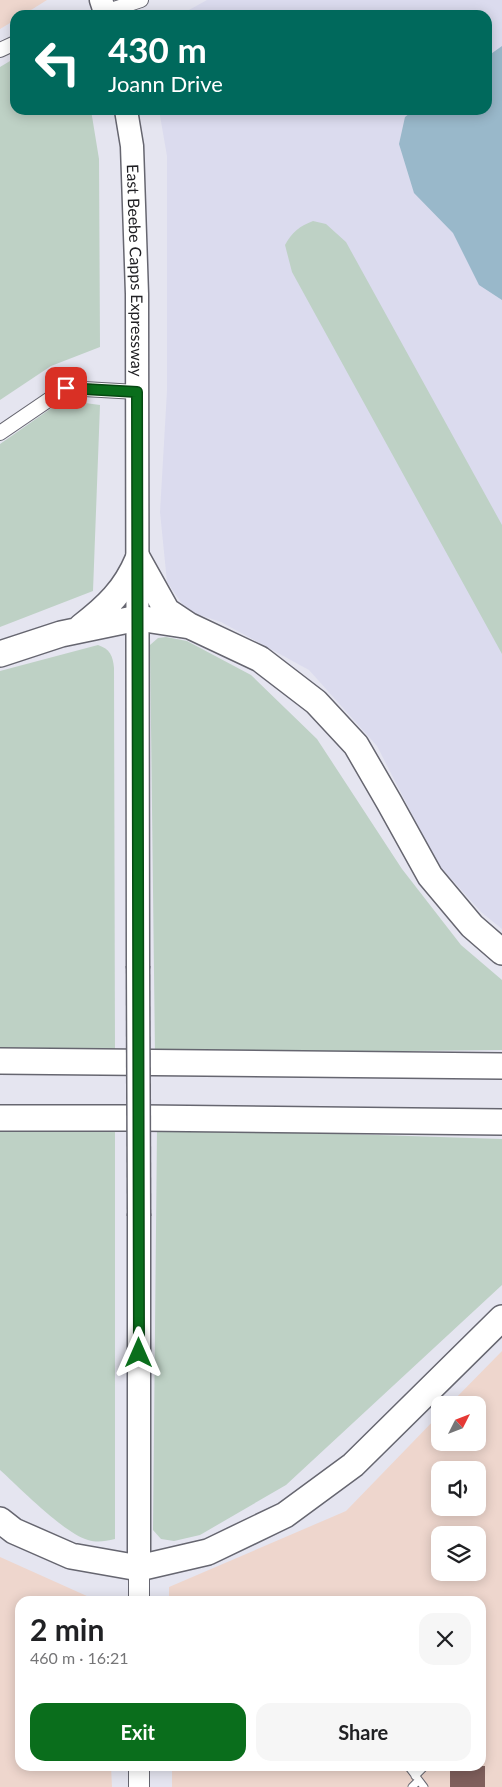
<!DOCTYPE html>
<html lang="en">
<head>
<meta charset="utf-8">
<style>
	:root { --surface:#fff; --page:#f6f6f6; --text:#202124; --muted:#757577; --accent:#0a6e1c }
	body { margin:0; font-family:Lato,sans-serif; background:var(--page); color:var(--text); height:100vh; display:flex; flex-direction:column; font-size:19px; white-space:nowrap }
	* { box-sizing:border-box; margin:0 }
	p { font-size:16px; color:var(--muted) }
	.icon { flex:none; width:28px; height:28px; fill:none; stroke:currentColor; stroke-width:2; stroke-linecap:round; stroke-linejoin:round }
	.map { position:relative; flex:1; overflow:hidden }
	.details { position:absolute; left:15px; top:1596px; width:471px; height:175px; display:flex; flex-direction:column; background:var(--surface); border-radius:15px; box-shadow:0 2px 12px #0003 }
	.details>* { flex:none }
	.banner { position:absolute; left:10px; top:10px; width:482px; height:105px; border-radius:15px; box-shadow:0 2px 12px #0003; background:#00695c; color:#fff; overflow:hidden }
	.needle { width:32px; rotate:48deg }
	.fabs { position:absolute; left:431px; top:1396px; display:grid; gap:10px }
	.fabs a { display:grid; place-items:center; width:55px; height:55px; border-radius:10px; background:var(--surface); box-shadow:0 2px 12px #0003; font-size:25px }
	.pin { position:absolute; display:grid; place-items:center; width:42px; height:42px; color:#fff; margin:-21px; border-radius:10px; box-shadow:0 2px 8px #0006 }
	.me { position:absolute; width:55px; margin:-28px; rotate:0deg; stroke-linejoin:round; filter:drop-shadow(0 0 4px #0008) }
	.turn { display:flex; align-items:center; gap:18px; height:105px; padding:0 15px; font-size:22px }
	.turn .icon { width:65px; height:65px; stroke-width:2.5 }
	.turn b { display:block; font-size:35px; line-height:42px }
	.round { display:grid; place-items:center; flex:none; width:52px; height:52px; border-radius:15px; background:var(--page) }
	.overview { display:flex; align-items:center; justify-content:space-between; height:85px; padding:0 15px }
	h1 { font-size:30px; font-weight:700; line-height:38px }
	.action { display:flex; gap:10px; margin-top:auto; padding:10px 15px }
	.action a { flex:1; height:58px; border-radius:15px; background:var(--accent); color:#fff; font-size:20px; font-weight:700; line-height:58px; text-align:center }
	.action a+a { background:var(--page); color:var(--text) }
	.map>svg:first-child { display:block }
	.commercial { fill:#eed6cd; fill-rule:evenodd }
	.built { fill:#dbdbee }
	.green { fill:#bed1c5 }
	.water { fill:#99b8ca }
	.building { fill:#7f5f5c }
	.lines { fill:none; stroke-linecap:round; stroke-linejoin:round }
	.service-casing { stroke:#666670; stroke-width:9 }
	.minor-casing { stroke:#666670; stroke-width:16 }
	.secondary-casing { stroke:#666670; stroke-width:22 }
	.primary-casing { stroke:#666670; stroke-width:25 }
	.motorway-casing { stroke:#666670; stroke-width:28 }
	.service { stroke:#fff; stroke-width:7 }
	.minor { stroke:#fff; stroke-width:14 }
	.secondary { stroke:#fff; stroke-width:20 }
	.primary { stroke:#fff; stroke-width:22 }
	.motorway { stroke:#fff; stroke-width:25 }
	.primary-bridge-casing { stroke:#666670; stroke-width:25; stroke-linecap:butt }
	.primary-bridge { stroke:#fff; stroke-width:22 }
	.route-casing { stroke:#064812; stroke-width:12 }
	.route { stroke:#0a6e1c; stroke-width:9 }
	.labels { text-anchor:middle; stroke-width:5; stroke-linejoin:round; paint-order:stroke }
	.street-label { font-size:16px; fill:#202024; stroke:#e5e5f0 }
</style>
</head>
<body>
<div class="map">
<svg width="502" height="1787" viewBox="0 0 502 1787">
	<rect width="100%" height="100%" fill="#e5e5f0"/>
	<path class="commercial" d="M0,0h47l-24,15h-8v5l-15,9z
		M502,1351v436h-330v-21h309v-165h-312v-14l177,-76 94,-97v28h38v-37h-29zM440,1470h38v38h-38zM440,1535h38v37h-38z
		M0,1557l98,44h-78v165h91l1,21h-112z"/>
	<path class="built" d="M207,0h295v929l-21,-17 -44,-49 -60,-117 -68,-76 -88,-48 -34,-11 -20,-29 -7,-70 7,-121v-235l-8,-46h329v-95h-308z"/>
	<path class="green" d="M15,58v52h76l8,49 1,188 -49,19 -51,34v-333z
		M313,221l13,3 20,18 156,283v129l-210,-382 -7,-27c7,-13 15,-19 28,-24z
		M63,400l37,5 -7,186 -93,36v-183z
		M166,637l21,4 64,34 66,64 85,130 59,76 41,35v70l-347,4 -5,-409 8,-7z
		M98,645c12,4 15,11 16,23l1,384 -115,-1v-380z
		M157,1128l345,11v146l-216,200 -86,50 -26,6 -13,-2 -8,-9z
		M0,1130h115v409c-10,2 -17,4 -27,1 -23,-6 -68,-52 -88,-70z"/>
	<path class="water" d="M502,46v254l-23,-15 -26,-52 -39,-40 -15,-49 6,-27 9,-7h74v-54z"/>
	<path class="building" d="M450,1766h35v21h-35z"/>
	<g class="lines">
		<g class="service-casing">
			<path id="service" d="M408,1766l16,21
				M415,1776l10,-10
				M412,1787l6,-6"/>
		</g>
		<g class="minor-casing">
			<path id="minor" d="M99,14l42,-14
				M0,50l15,-7
				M0,433l66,-45 71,4"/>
		</g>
		<g class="secondary-casing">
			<path id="secondary" d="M139,1601v-33
				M139,1787v-21"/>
		</g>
		<g class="primary-casing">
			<g id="primary">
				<path d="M101,0l5,15"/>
				<path id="s1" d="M126,110l6,36 5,148 1,672"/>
				<path d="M139,1216v352"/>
			</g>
		</g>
		<g class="motorway-casing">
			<path id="motorway" d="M138,559l29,52 21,14
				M81,627c26,-20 44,-37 57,-68
				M0,654l61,-20 77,-16 52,8 70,33 56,43 40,43 33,57 41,74 42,50 30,26
				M0,1061l502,5
				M0,1118h143l359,4
				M0,1520l14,11 57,25 68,12 69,-16 77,-37 68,-50 149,-147"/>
		</g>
		<use href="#service" class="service"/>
		<use href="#minor" class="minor"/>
		<use href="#secondary" class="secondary"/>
		<use href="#primary" class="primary"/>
		<use href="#motorway" class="motorway"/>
		<g class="primary-bridge-casing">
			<path id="primary-bridge" d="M138,966l1,250"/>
		</g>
		<use href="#primary-bridge" class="primary-bridge"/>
	</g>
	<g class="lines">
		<g class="route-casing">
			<path id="route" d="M66,388l71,4 2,961"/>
		</g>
		<use href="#route" class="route"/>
	</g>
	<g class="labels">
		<g class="street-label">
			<text dy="6" stroke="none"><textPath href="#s1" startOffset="161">East Beebe Capps Expressway</textPath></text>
		</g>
	</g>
</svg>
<div class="fabs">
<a><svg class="needle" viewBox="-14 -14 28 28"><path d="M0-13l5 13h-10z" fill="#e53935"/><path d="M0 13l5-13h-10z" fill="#757577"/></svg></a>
<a><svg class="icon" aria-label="sound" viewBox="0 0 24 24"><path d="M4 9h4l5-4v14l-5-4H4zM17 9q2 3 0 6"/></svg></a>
<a><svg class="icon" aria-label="layers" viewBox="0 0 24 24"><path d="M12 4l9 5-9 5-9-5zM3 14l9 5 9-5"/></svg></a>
</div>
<div class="pin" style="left:66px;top:388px;background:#d93025"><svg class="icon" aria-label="arrive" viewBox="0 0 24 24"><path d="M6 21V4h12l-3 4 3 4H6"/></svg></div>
<svg class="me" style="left:139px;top:1353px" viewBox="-20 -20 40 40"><path d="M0-17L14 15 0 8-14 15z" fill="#0a6e1c" stroke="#fff" stroke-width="4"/></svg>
<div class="banner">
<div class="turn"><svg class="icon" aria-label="left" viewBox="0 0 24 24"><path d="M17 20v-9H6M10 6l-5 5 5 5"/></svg><div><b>430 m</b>Joann Drive</div></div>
</div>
<section class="details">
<div class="overview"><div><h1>2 min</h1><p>460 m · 16:21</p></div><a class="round"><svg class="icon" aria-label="close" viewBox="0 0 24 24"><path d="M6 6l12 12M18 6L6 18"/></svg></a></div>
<div class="action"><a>Exit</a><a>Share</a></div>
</section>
</div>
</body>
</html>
